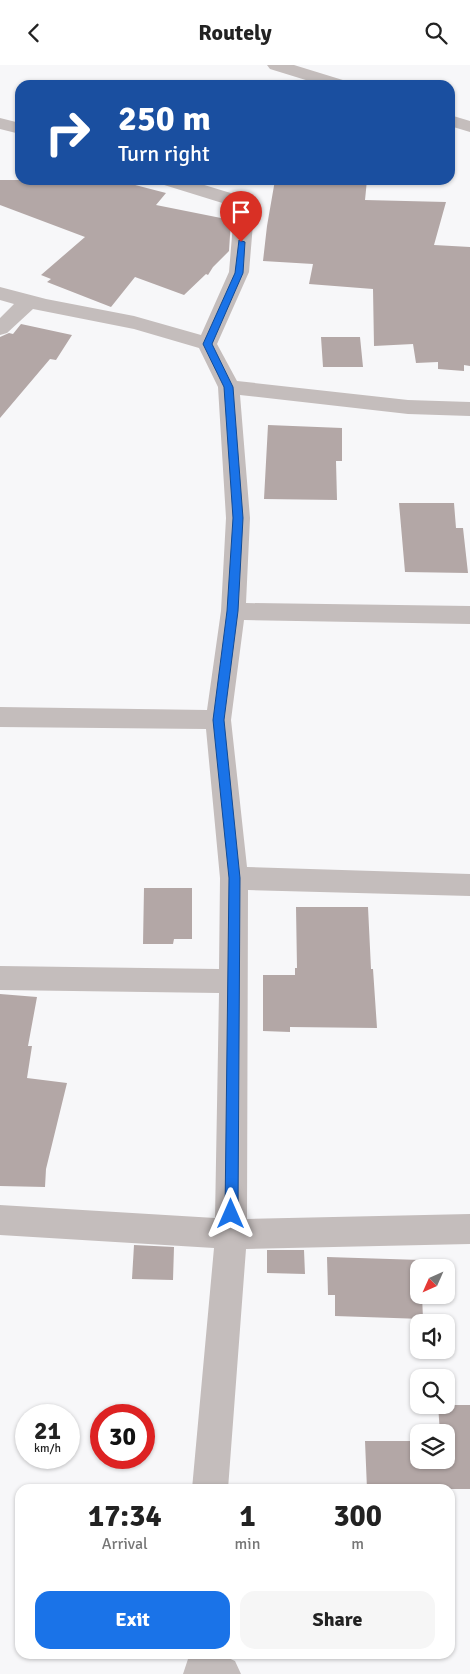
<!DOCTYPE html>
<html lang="en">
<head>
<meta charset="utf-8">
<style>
	:root { --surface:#fff; --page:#f6f6f6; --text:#222; --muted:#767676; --accent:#1a73e8 }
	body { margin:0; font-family:Signika,sans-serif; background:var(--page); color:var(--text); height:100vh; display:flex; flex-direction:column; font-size:19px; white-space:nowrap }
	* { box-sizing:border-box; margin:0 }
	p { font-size:16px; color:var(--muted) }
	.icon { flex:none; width:28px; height:28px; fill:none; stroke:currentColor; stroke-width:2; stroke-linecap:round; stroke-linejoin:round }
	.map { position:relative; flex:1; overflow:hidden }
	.panel { position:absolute; left:15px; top:1419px; width:440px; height:175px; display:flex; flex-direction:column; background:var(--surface); border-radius:15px; box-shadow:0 1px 4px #0004 }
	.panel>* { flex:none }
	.banner { position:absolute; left:15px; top:15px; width:440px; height:105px; border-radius:15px; box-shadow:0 1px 4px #0004; background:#1a4fa0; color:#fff; overflow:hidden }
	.needle { width:32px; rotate:225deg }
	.tools { position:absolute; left:410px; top:1194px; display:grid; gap:10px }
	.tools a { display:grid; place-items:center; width:45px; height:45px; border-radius:10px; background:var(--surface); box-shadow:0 1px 4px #0004; font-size:25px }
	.speed { position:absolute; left:15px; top:1339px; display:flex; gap:10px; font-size:25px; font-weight:700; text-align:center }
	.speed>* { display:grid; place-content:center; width:65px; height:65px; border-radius:50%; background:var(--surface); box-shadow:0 1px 4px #0004; line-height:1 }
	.speed small { font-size:12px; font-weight:400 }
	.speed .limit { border:8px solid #d22; background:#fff; color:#111 }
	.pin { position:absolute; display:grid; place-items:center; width:42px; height:42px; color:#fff; margin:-51px -21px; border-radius:50% 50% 50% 0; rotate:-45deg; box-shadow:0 0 5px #0007 }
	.pin .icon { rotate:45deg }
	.me { position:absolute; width:55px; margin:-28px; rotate:0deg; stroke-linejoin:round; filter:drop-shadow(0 0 4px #0008) }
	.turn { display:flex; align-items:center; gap:18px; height:105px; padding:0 20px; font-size:22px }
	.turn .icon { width:65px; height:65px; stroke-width:2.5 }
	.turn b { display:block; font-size:35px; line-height:42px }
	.eta { display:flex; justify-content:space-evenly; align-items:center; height:85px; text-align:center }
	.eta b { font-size:30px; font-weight:700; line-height:35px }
	.action { display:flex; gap:10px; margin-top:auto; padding:10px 20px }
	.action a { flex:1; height:58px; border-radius:15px; background:var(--accent); color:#fff; font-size:20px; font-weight:700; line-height:58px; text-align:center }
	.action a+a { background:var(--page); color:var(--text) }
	header { display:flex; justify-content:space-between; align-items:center; height:65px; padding:0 20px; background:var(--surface); font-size:22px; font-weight:700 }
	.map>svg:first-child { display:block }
	.building { fill:#b3a7a6 }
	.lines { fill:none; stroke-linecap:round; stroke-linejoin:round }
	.street { fill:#c4bdbc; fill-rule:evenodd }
	.route { fill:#1a73e8; stroke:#114b97 }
</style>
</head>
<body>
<header><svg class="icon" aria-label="back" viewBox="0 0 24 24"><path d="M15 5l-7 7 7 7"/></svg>Routely<svg class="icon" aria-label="search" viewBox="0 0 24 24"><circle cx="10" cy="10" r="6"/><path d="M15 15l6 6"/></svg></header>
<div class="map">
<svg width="470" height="1609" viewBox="0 0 470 1609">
	<rect width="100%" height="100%" fill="#f7f7f9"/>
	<path class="building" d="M0,115h116l50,13 -10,12 75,15 -2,31 -16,16 -5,8 -2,-1 -22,21 -49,-18 -24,30 -64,-25 4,-3 -10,-4 44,-38 -85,-32z
		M275,115h92l-2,20 81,2 -12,43 36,2v119l-6,-1v6l-26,-2v-7l-22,1 -3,-19 -39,2 -1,-57 -64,-5 4,-20 -50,-3 4,-35z
		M21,259l51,11 -16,25 -6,-1 -50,59v-81l9,-4 4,1z
		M321,272h39l3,30h-40z
		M268,360l74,3v33h-6l1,39 -73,-1z
		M399,438h55l2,25h7l5,45 -63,-1z
		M144,823h48v51h-18l-1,5h-30z
		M296,842h72l3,62h2l4,59 -87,-1v5l-27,-1v-56h32v-7h2z
		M0,929l37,3 -9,49h4l-5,32 40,5 -21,86 -1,18 -45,-1z
		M134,1180l40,2 -1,33 -41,-1z
		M267,1185h37l1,24 -38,-1z
		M327,1192l94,3 -2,35h3l1,24 -88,-3v-21h-7z
		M438,1340h32v84h-103l-2,-48h54v19h27v-27h-6z"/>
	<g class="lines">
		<path class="street" d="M267,0h27l52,16 3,4h-27l-52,-16z
			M450,50l20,6v11l-20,-6z
			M0,53l20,5v11l-20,-5z
			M159,115h29l59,18 7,14 -5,60 -32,72 20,37 171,19 62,2v14l-62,-2 -168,-19 10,123 -4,85 224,3v18l-226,-4 -13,100 16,147 223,7v22l-222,-6 -1,329 223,-5v30l-224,5 -18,240h-36l22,-241 -214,-13v-30l215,13 4,-225 -219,-3v-24l219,3 1,-91 -14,-149 -206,-2v-20l207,3 14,-99 5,-93 -8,-131 -19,-39 -65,-19 -101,-20 -26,24 -7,2v-17l14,-14 -14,-4v-13l46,12 88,17 67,19 28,-63 5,-60 -2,-6 -71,-22z
			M200,1589l22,1 13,6 6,13h-58l5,-15z"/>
	</g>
	<path class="route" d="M239,175l6,2 -2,31 -31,71 21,43 10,131 -5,93 -14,109 16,158 -2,336 -2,5 -5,2 -4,-2 -2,-5 4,-336 -16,-158 14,-109 6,-93 -9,-131 -21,-43 32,-71z"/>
</svg>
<div class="tools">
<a><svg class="needle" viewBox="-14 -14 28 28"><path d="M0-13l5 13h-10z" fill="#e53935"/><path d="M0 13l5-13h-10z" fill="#767676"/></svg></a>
<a><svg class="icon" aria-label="sound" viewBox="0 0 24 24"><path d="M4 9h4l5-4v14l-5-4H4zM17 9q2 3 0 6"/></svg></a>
<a><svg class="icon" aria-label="search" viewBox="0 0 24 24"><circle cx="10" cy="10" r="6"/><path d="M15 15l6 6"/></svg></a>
<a><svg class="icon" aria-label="layers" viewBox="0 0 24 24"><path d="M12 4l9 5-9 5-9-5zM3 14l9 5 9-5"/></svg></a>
</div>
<div class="speed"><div>21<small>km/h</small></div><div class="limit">30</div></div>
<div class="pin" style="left:241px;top:177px;background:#d93025"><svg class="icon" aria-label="arrive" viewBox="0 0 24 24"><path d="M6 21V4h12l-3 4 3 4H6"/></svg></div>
<svg class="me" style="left:231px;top:1149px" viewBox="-20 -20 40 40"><path d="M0-17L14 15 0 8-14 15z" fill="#1a73e8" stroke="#fff" stroke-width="4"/></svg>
<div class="banner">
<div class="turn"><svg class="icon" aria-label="right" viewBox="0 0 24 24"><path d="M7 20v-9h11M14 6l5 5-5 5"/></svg><div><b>250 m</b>Turn right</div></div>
</div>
<section class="panel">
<div class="eta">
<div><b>17:34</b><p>Arrival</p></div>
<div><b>1</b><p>min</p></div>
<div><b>300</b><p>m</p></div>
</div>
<div class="action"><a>Exit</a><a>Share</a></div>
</section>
</div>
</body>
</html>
